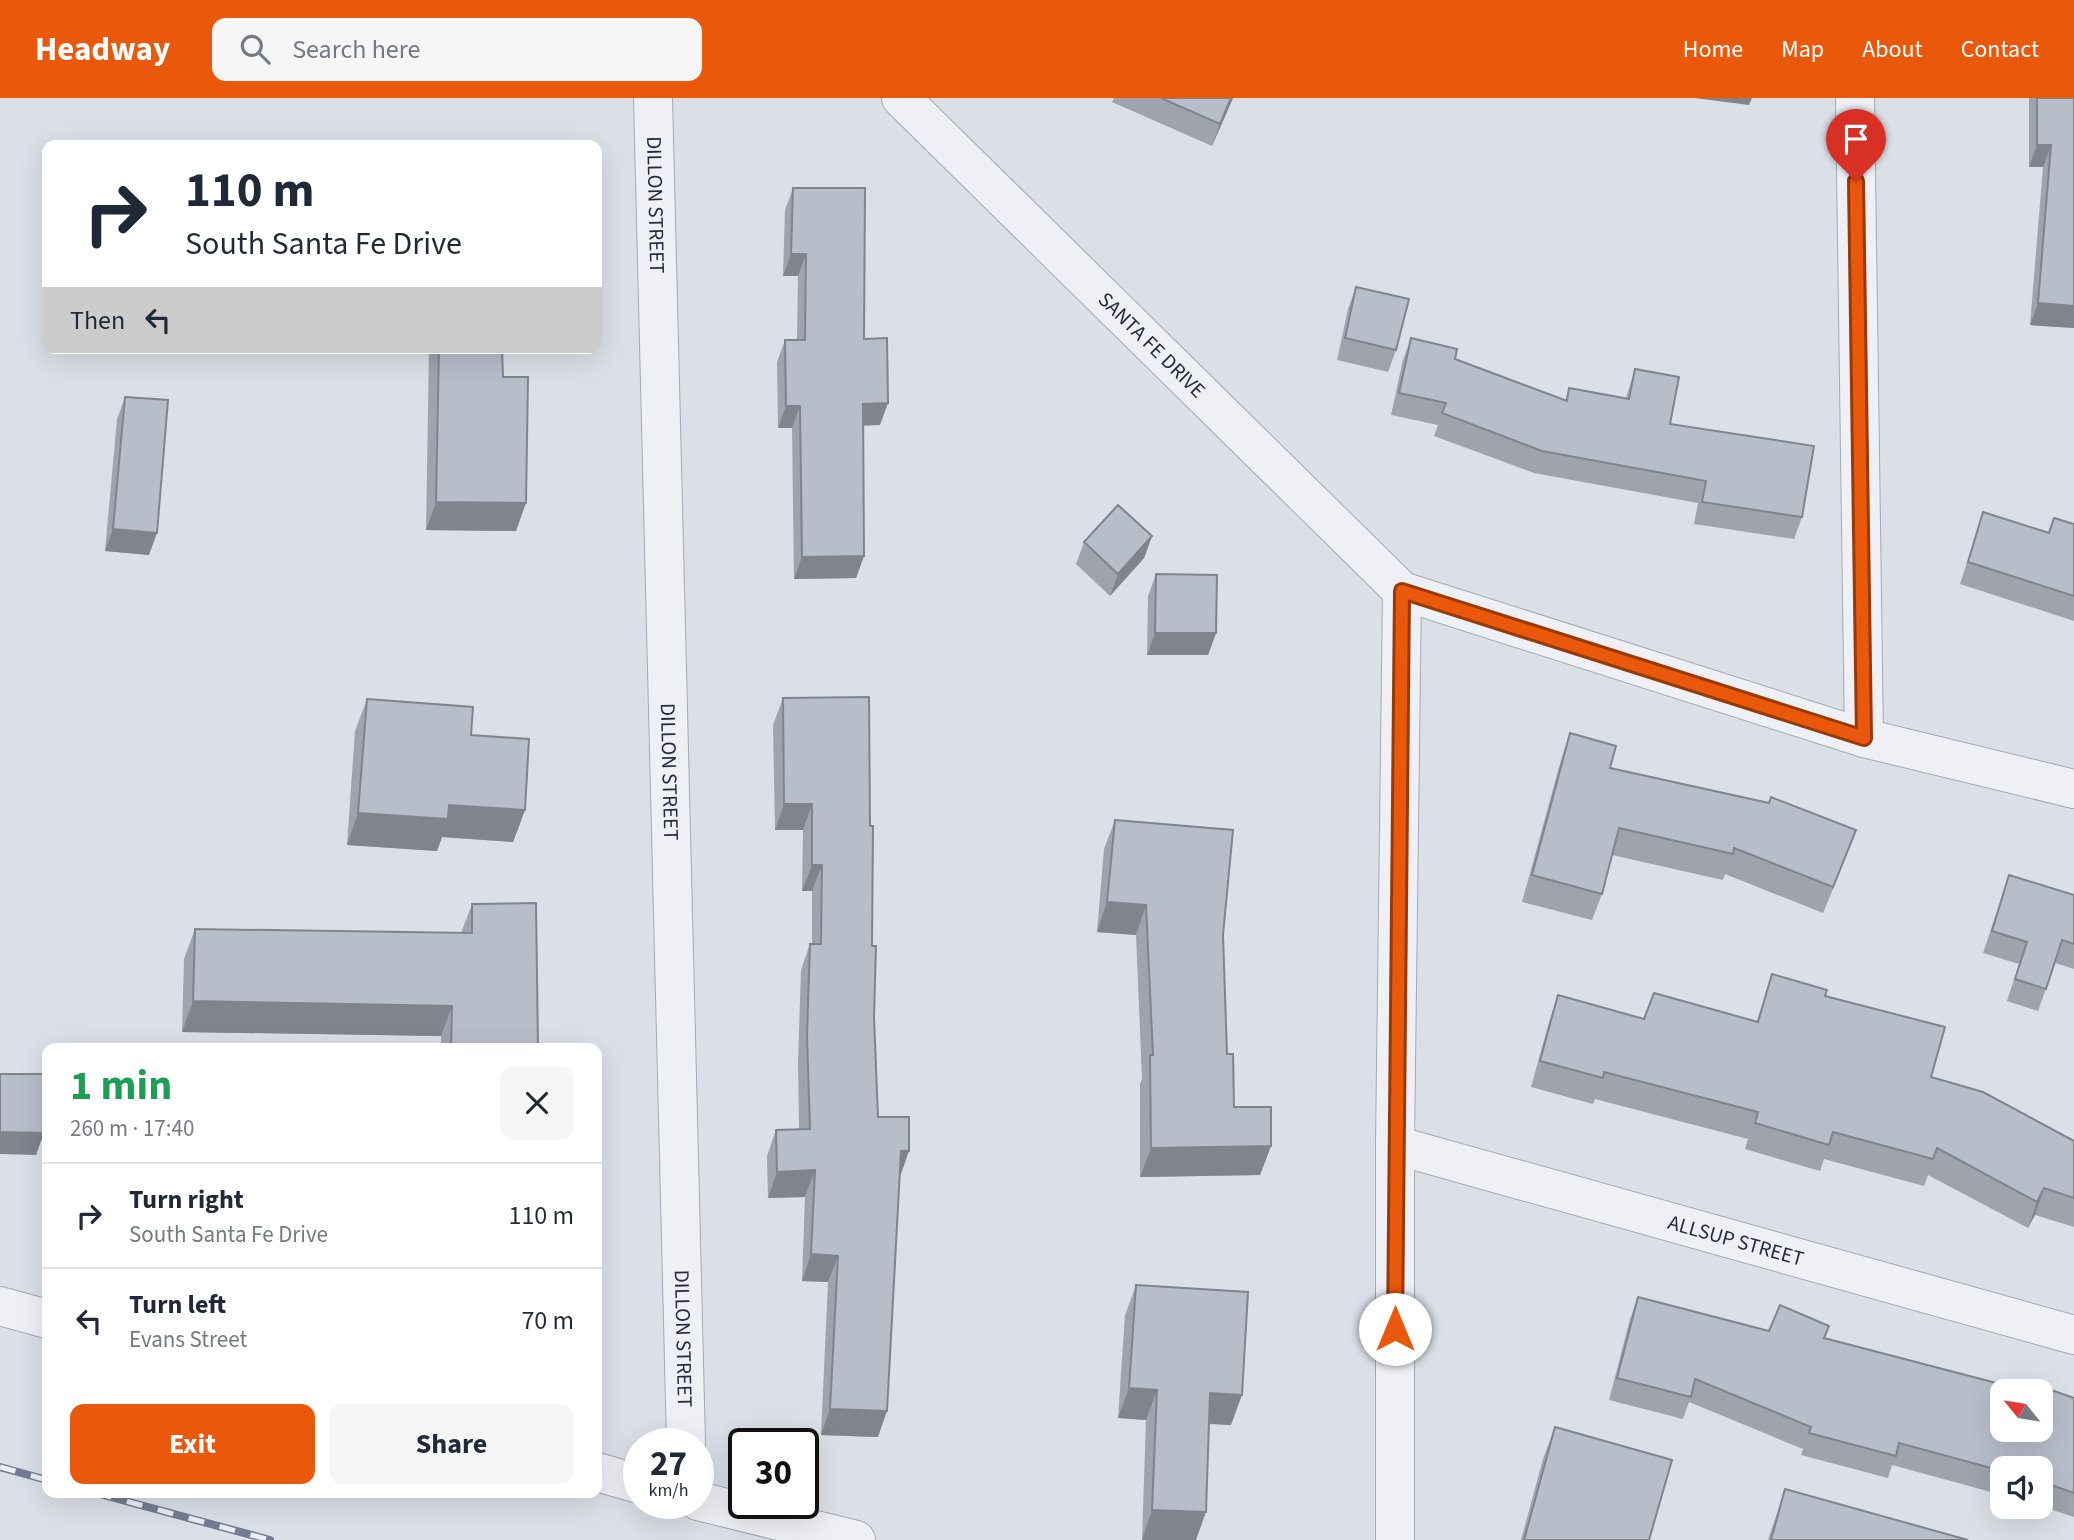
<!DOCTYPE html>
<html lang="en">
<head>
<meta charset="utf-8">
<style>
	:root { --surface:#fff; --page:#f6f6f7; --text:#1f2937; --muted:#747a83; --line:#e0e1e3; --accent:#ea580c }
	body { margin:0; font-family:"Source Sans 3",sans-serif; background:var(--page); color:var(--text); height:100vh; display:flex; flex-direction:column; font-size:26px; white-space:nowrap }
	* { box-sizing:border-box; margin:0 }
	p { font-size:23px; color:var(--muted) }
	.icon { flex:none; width:38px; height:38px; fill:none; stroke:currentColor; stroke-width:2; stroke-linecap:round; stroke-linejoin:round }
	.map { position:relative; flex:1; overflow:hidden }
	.panel { position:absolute; left:42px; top:945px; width:560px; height:455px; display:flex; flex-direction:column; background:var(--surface); border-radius:14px; box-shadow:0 7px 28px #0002 }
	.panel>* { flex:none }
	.top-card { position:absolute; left:42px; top:42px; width:560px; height:214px; border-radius:14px; box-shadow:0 7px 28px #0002; background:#fff; color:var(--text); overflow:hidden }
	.needle { width:46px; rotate:300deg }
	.buttons { position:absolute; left:1990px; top:1281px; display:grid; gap:14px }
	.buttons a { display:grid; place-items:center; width:63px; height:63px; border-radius:14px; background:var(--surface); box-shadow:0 7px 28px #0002; font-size:35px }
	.speed { position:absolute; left:623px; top:1330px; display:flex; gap:14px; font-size:35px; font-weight:700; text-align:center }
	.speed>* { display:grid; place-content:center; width:91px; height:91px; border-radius:50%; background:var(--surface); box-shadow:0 7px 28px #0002; line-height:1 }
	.speed small { font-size:18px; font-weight:400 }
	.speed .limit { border:4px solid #111; border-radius:10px; background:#fff; color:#111 }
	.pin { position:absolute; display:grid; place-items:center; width:60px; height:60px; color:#fff; margin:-72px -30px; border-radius:50% 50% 50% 0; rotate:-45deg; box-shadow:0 0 7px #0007 }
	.pin .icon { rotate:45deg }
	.me { position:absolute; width:77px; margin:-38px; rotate:0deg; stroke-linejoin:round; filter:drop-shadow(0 0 5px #0008) }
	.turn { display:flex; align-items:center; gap:24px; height:147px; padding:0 28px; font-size:32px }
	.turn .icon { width:91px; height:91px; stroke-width:2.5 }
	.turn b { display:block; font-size:49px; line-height:60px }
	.then { display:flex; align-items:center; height:66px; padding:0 28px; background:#0003; gap:14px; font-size:26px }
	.round { display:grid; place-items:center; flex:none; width:74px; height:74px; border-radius:14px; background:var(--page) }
	.head { display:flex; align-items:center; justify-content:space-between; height:119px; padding:0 28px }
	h1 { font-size:42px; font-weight:700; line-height:52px; color:#1e9e55 }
	.primary-button { display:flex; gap:14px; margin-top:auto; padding:14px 28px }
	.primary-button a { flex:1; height:80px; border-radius:14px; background:var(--accent); color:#fff; font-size:28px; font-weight:700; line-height:80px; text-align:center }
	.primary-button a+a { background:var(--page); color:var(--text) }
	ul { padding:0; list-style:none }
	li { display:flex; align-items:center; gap:21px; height:105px; padding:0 28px; border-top:2px solid var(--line) }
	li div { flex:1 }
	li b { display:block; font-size:26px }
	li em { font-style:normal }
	header { display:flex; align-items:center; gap:42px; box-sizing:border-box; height:98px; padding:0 35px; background:var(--accent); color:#fff }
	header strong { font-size:33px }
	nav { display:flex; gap:38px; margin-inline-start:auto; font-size:24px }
	.search { width:490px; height:63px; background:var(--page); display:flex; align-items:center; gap:18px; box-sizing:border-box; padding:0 24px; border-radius:14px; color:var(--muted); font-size:26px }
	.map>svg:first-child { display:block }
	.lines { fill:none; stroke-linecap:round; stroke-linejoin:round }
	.minor-casing { stroke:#a4a9b4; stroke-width:40 }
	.minor { stroke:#eef0f5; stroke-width:38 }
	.rail-casing { stroke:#747c91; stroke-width:8 }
	.rail { stroke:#ebeef5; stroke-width:5; stroke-dasharray:16; stroke-linecap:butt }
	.wall { fill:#9ea3ae }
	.shaded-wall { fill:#81848d }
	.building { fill:#b8bdca; stroke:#81848d; stroke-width:2 }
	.route-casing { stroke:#983908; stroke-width:18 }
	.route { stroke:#ea580c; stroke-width:12 }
	.labels { text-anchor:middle; stroke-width:7; stroke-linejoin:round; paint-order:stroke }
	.street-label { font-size:21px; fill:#242b3e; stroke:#ebeef5 }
</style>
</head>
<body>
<header>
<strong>Headway</strong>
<div class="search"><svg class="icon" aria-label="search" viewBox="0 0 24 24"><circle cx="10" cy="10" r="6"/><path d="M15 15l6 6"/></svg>Search here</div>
<nav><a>Home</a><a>Map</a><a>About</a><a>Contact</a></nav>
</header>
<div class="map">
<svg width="2074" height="1442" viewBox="0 0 2074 1442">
	<rect width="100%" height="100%" fill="#dbdfe7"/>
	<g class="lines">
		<g class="minor-casing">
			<g id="minor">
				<path id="s1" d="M653,0l33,1346"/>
				<path id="s2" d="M901,0l501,493 462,147 210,51"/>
				<path d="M1855,0l9,640"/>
				<path id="s3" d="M1395,1047l679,190"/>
				<path d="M0,1208l47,13"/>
				<path d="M597,1374l42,12"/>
				<path d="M698,1403l158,39"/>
				<path d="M1395,1442v-395l7,-554"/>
			</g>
		</g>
		<use href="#minor" class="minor"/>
		<g class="rail-casing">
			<path id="rail" d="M0,1369l47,13
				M96,1395l174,47"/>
		</g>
		<use href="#rail" class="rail"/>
	</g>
	<path class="wall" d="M1114,0h119l-21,48 -100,-44z
		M2029,0h45v230l-44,-3 13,-158h-14z
		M793,90l71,151 16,86h-17l1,131 -8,22 -62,1 -2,-151h-14l-1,-66 8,-22h12l1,-64h-15l2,-66z
		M1356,189l40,63 -8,22 -51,-12 11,-51z
		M1411,240l44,21 110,41 4,-12 57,10 9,-29 35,55 132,93 -8,22 -100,-15 4,-21 -164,-30 -100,-37 4,-11 -47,-10 12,-55z
		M429,250h73l1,29 13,154 -90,-1z
		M125,299l24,158 -44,-4 12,-132z
		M1983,414l65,21 26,-9v97l-114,-37z
		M1152,438l-8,22 -34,38 -34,-32 8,-22z
		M1156,476l60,59 -8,22h-61l1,-59z
		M783,600l87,128 4,191 4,100 21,60 -21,260 -57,-2 7,-153 -26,-1 3,-84 -37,1 -1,-42 9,-26 23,-1 -1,-67 3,-92 9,-26h2v-53h-10l1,-61h-28l-2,-105z
		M367,601l104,36 54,75 -12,32 -71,-5 -5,14 -90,-6 8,-114z
		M1570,635l40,35 236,88 -23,57 -98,-39 -2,6 -111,-25 -10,39 -10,26 -70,-18 39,-142z
		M1115,722l108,115 4,119 7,53 37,39 -11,29 -120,2v-93l2,-5 -6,-144 -39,-3 7,-83z
		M2009,777l65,20v74l-19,-6 -17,48 -31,-10 12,-37 -36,-11z
		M472,806l66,144h-97v-12l-259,-4 2,-73 11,-30 266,4z
		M1772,876l53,22 106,81 143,64v86l-39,-12 -7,13 -100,-53 -4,11 -100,-27 -4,12 -75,-22 3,-10 -153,-40 -2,5 -62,-17 18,-65 9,-27 86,24 113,2z
		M1136,1187l95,140 -22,-1 -67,116 4,-120 -28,-2 7,-103z
		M1638,1199l131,34 60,-5 -5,12 178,53 72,7v119l-34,-11v-38h-38v27l-110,-30 -4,13 -87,-23 2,-6 -114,-47 -6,17 -74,-19 21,-81z
		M1555,1329l94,113h-128l22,-81z
		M1785,1391l183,51h-200z"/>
	<path class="shaded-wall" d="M1231,0h2l-21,48 8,-22z
		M1694,0h58l-3,7z
		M2037,47h14l-8,22h-14z
		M791,156h15l-8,22h-15z
		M2038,205l36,3v22l-44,-3z
		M888,305l-8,22 -25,1 8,-22z
		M786,308h14l-8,22h-14z
		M436,404l90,1 -10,28 -90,-1z
		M113,431l44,4 -8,22 -44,-4z
		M1152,438l-8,22 -34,38 8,-22z
		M864,458l-8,22 -62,1 8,-22z
		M1155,535h61l-8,22h-61z
		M784,706h28l-9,26h-28z
		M449,707l76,5 -12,32 -71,-5 -5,14 -90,-6 11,-32z
		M1856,732l-10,26 -23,57 10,-26z
		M812,767h10l-10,26h-10z
		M1107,804l39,3 -10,30 -39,-3z
		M193,903l259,5 -11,30 -259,-4z
		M0,1034l44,1 -8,22 -36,-1z
		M1271,1048l-11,29 -120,2 11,-29z
		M901,1053h8l-9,26z
		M815,1072l-10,27 -37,1 9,-26z
		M2044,1090l-9,27 -7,13 9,-26z
		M811,1156l27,2 -10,26 -26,-1z
		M1129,1290l28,2 -11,30 -28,-2z
		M1210,1295l32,2 -11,30 -32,-2z
		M830,1311l57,2 -9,26 -57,-2z
		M1152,1412l54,2 -10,28h-54z"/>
	<path class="building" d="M1161,0h70l-11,26z
		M2037,0h37v208l-36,-3 13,-158h-14z
		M793,90h72l-1,151 23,-1 1,65 -25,1 1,152 -62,1 -2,-151h-14l-1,-66h20l1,-86h-15z
		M1356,189l53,12 -13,51 -51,-12z
		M1411,240l46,11 -2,10 112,42 2,-13 60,11 6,-30 44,8 -9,47 144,22 -12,71 -100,-15 4,-21 -164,-30 -100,-38 4,-10 -47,-10z
		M439,250h63l1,29h25l-2,126 -90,-1z
		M125,299l43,3 -11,133 -44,-4z
		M1118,407l34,31 -34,38 -34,-32z
		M1983,414l66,21 5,-15 20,6v72l-106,-34z
		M1156,476l61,1 -1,58h-61z
		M869,599l1,129h3l-1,120h4l-2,71 4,100h31v34h-8l-14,260 -57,-2 8,-153 -27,-2 4,-84 -38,2 -1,-42 34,-1 -3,-93 3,-92h11l1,-79h-10v-61h-28l-1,-106z
		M367,601l106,8 -2,28 58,4 -4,71 -76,-5 -1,14 -90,-6z
		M1570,635l46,13 -6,22 159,35 2,-6 85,33 -23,57 -99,-39 -1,6 -114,-26 -17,66 -70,-19z
		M1115,722l118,10 -10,105 4,119h6l1,53h37v39l-120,2 -1,-93h3l-7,-150 -39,-3z
		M2009,777l65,20v49l-12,-4 -16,49 -31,-10 12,-37 -35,-11z
		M536,805l2,145h-87l1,-42 -259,-5 2,-72 277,4v-29z
		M1772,876l55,16 -2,6 120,31 -14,50 52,15 91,49v57l-30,-10 -7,14 -100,-54 -4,11 -100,-27 -4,13 -74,-22 3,-11 -154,-40 -1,6 -63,-17 18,-66 86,24 10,-26 104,29z
		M0,976h45l-1,59 -44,-1z
		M1136,1187l112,7 -6,103 -32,-2 -4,119 -54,-2 5,-120 -28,-2z
		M1638,1199l131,34 11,-26 49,21 -5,12 203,53h-25v39h38v-37l3,-6 31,11v95l-34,-12v-13h-38v3l-103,-28 -3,13 -87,-23 2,-6 -116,-48 -4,18 -74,-19z
		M1555,1329l117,33 -23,80h-125z
		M1785,1391l183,51h-197z"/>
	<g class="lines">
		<g class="route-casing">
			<path id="route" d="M1395,1231l7,-738 462,147 -8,-557"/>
		</g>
		<use href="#route" class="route"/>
	</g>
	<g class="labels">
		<g class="street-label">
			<text dy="7" stroke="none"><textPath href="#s1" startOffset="107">DILLON STREET</textPath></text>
			<text dy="7" stroke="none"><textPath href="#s2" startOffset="352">SANTA FE DRIVE</textPath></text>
			<text dy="7" stroke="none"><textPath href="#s1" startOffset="674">DILLON STREET</textPath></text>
			<text dy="7" stroke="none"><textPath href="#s3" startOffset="354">ALLSUP STREET</textPath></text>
			<text dy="7" stroke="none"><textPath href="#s1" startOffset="1241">DILLON STREET</textPath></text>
		</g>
	</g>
</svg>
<div class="buttons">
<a><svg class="needle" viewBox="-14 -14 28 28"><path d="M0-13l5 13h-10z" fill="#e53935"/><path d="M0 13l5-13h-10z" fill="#747a83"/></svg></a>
<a><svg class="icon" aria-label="sound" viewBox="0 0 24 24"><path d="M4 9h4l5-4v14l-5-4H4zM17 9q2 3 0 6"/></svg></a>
</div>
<div class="speed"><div>27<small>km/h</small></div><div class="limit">30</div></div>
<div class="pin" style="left:1856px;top:83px;background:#d93025"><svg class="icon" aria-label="arrive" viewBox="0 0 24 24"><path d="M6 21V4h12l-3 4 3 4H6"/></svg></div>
<svg class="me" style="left:1395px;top:1231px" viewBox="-20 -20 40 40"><circle r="19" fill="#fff"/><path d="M0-13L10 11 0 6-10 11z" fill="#ea580c"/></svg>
<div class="top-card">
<div class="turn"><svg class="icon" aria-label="right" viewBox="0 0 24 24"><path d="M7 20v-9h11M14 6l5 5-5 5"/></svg><div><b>110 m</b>South Santa Fe Drive</div></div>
<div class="then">Then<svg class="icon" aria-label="left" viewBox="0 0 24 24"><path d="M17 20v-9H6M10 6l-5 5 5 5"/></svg></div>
</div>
<section class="panel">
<div class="head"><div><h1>1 min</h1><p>260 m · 17:40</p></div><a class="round"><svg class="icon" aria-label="close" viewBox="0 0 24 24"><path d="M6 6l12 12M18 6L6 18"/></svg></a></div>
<ul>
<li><svg class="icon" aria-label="right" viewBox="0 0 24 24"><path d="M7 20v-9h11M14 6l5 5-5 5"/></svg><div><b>Turn right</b><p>South Santa Fe Drive</p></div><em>110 m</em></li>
<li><svg class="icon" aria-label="left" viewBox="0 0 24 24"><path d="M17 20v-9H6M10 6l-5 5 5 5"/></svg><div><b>Turn left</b><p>Evans Street</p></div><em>70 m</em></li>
</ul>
<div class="primary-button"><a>Exit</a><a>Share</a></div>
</section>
</div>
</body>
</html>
